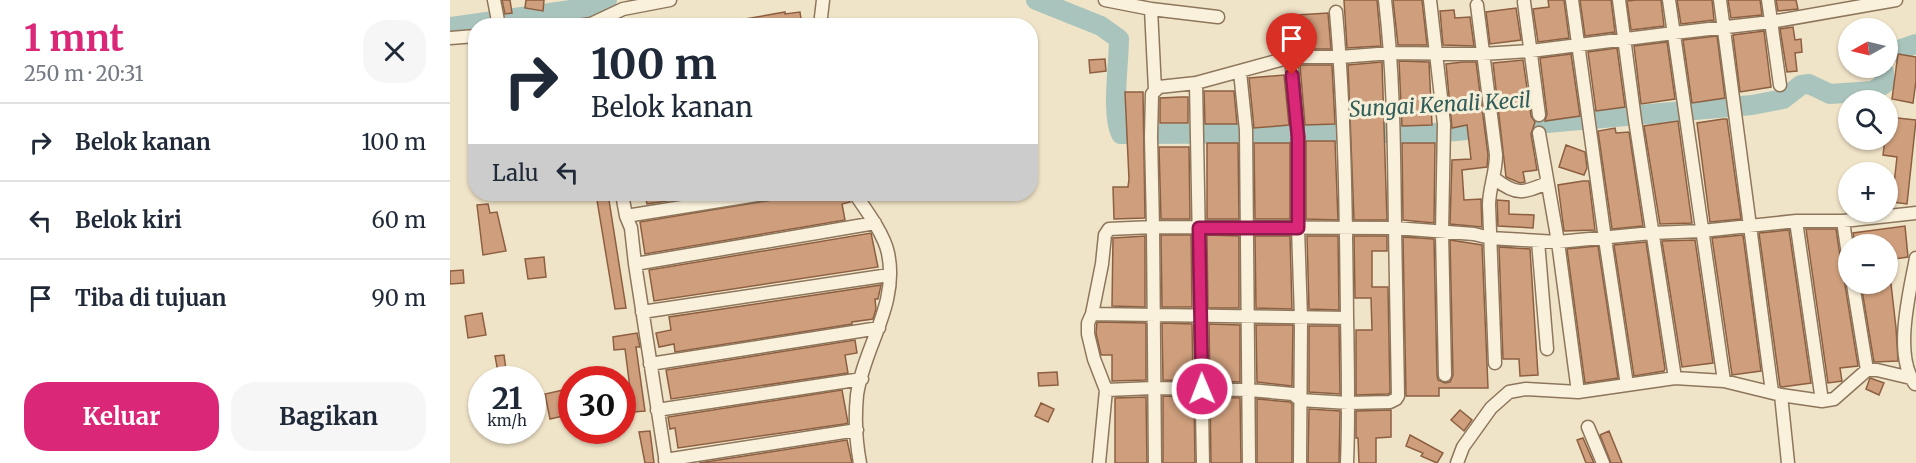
<!DOCTYPE html>
<html lang="id">
<head>
<meta charset="utf-8">
<style>
	:root { --surface:#fff; --page:#f6f6f7; --text:#1f2937; --muted:#747a83; --line:#e0e1e3; --accent:#db2777 }
	body { margin:0; font-family:Merriweather,serif; background:var(--page); color:var(--text); height:100vh; display:flex; flex-direction:column; font-size:22px; white-space:nowrap }
	* { box-sizing:border-box; margin:0 }
	p { font-size:20px; color:var(--muted) }
	.icon { flex:none; width:33px; height:33px; fill:none; stroke:currentColor; stroke-width:2; stroke-linecap:round; stroke-linejoin:round }
	.map { position:relative; flex:1; overflow:hidden }
	.sheet { display:flex; flex-direction:column; background:var(--surface); width:450px }
	.sheet>* { flex:none }
	.guide { position:absolute; left:18px; top:18px; width:570px; height:183px; border-radius:24px; box-shadow:0 2px 4px #0004; background:#fff; color:var(--text); overflow:hidden }
	.needle { width:39px; rotate:262deg }
	.controls { position:absolute; left:1388px; top:18px; display:grid; gap:12px }
	.controls a { display:grid; place-items:center; width:60px; height:60px; border-radius:50%; background:var(--surface); box-shadow:0 2px 4px #0004; font-size:30px }
	.speed { position:absolute; left:18px; top:366px; display:flex; gap:12px; font-size:30px; font-weight:700; text-align:center }
	.speed>* { display:grid; place-content:center; width:78px; height:78px; border-radius:50%; background:var(--surface); box-shadow:0 2px 4px #0004; line-height:1 }
	.speed small { font-size:15px; font-weight:400 }
	.speed .limit { border:9px solid #d22; background:#fff; color:#111 }
	.pin { position:absolute; display:grid; place-items:center; width:51px; height:51px; color:#fff; margin:-62px -26px; border-radius:50% 50% 50% 0; rotate:-45deg; box-shadow:0 0 6px #0007 }
	.pin .icon { rotate:45deg }
	.me { position:absolute; width:66px; margin:-33px; rotate:359deg; stroke-linejoin:round; filter:drop-shadow(0 0 4px #0008) }
	.turn { display:flex; align-items:center; gap:21px; height:126px; padding:0 24px; font-size:27px }
	.turn .icon { width:78px; height:78px; stroke-width:2.5 }
	.turn b { display:block; font-size:42px; line-height:51px }
	.then { display:flex; align-items:center; height:57px; padding:0 24px; background:#0003; gap:12px; font-size:22px }
	.round { display:grid; place-items:center; flex:none; width:63px; height:63px; border-radius:24px; background:var(--page) }
	.summary { display:flex; align-items:center; justify-content:space-between; height:102px; padding:0 24px }
	h1 { font-size:36px; font-weight:700; line-height:45px; color:var(--accent) }
	.button { display:flex; gap:12px; margin-top:auto; padding:12px 24px }
	.button a { flex:1; height:69px; border-radius:24px; background:var(--accent); color:#fff; font-size:24px; font-weight:700; line-height:69px; text-align:center }
	.button a+a { background:var(--page); color:var(--text) }
	ul { padding:0; list-style:none }
	li { display:flex; align-items:center; gap:18px; height:78px; padding:0 24px; border-top:2px solid var(--line) }
	li div { flex:1 }
	li b { display:block; font-size:22px }
	li em { font-style:normal }
	main { display:flex; flex:1; min-height:0 }
	.map>svg:first-child { display:block }
	.lines { fill:none; stroke-linecap:round; stroke-linejoin:round }
	.river { stroke:#a9c4bc; stroke-width:20 }
	.building { fill:#cf9f7d; stroke:#8d5f41; stroke-width:1.5 }
	.minor-casing { stroke:#8d765c; stroke-width:15 }
	.minor { stroke:#faf1dc; stroke-width:12 }
	.route-casing { stroke:#8e194d; stroke-width:15 }
	.route { stroke:#db2777; stroke-width:10 }
	.labels { text-anchor:middle; stroke-width:6; stroke-linejoin:round; paint-order:stroke }
	.water-label { font-size:21px; font-style:italic; fill:#2f5d5a; stroke:#f7eed8 }
</style>
</head>
<body>
<main>
<section class="sheet">
<div class="summary"><div><h1>1 mnt</h1><p>250 m · 20:31</p></div><a class="round"><svg class="icon" aria-label="close" viewBox="0 0 24 24"><path d="M6 6l12 12M18 6L6 18"/></svg></a></div>
<ul>
<li><svg class="icon" aria-label="right" viewBox="0 0 24 24"><path d="M7 20v-9h11M14 6l5 5-5 5"/></svg><div><b>Belok kanan</b></div><em>100 m</em></li>
<li><svg class="icon" aria-label="left" viewBox="0 0 24 24"><path d="M17 20v-9H6M10 6l-5 5 5 5"/></svg><div><b>Belok kiri</b></div><em>60 m</em></li>
<li><svg class="icon" aria-label="arrive" viewBox="0 0 24 24"><path d="M6 21V4h12l-3 4 3 4H6"/></svg><div><b>Tiba di tujuan</b></div><em>90 m</em></li>
</ul>
<div class="button"><a>Keluar</a><a>Bagikan</a></div>
</section>
<div class="map">
<svg width="1466" height="463" viewBox="0 0 1466 463">
	<rect width="100%" height="100%" fill="#f0e4c8"/>
	<g class="lines">
		<path class="river" d="M586,0l65,26 18,13c0,25 -8,75 2,95l312,-1 319,-28 31,-6 18,-14 8,-1 21,10 43,-3 11,-7v-12l-3,-4
			M0,27l149,-21 8,-6
			M1437,54l29,-10"/>
	</g>
	<path class="building" d="M52,0h8l2,13 -7,1z
		M76,0h18l-1,11 -18,-3z
		M894,0h33l4,46 -34,2z
		M943,0h29l5,45h-29z
		M1098,0h16l5,38 -31,4 -5,-33 16,-2z
		M1130,0h31l4,32 -30,4z
		M1186,0h25l3,26 -33,4 -4,-29z
		M1227,0h35l2,20 -33,4z
		M1278,0h32l2,15 -31,3z
		M1326,0h20l2,9 -20,2z
		M1066,8l5,32 -31,4 -4,-32z
		M1004,10l1,8 15,-1 4,29 -31,-1 -3,-34z
		M335,12v2l15,-2 2,14h-68v-5z
		M878,13l3,36h-32l-2,-34z
		M1343,27l2,13 6,-1 1,13 -7,1 2,18 -10,1 -7,-43z
		M1314,31l7,56 -31,5 -7,-57z
		M1267,36l8,62 -33,5 -9,-63z
		M1217,42l8,57 -34,5 -7,-58z
		M1167,48l8,59 -29,4 -8,-59z
		M1121,54l9,62 -35,5 2,-7 -7,-56z
		M1448,54l18,3v24l-3,22 -21,-4z
		M655,59l1,12 -16,2 -1,-13z
		M1073,60l8,56 4,6 -4,12 6,36 -14,2 2,10 -5,1 -14,-6 -13,-114z
		M949,61l30,1 3,63 -30,1z
		M932,62l5,158h-33l-6,-155z
		M1013,62h13l12,93 -1,12 -25,3 2,30 17,-1 1,28 -32,-3 2,-64 19,-1 -4,-34 -15,3 -6,-64z
		M850,65h32l3,59 -30,1z
		M834,75l5,50 -35,3 -5,-50z
		M754,91h30l3,33h-32z
		M675,92h18l2,126 -31,1 -1,-32h15l1,-8z
		M731,97h7v26h-28v-25z
		M1438,117l28,3 -9,84 -15,-2 5,-45 -14,-2 2,-15h2z
		M1273,119h4l14,100 -31,3 -13,-99z
		M1228,121l14,102 -32,1 -16,-98z
		M1165,128l1,5 13,-1 14,94 -31,3 -14,-98z
		M856,141h29l3,79 -32,-1z
		M757,143h31l1,76h-32z
		M804,143h36v76h-35z
		M952,143h33l-1,80 -31,-3z
		M1116,145l19,7 2,16 -3,7 -25,-8z
		M709,147h30l1,72h-29z
		M1133,181h6l6,49 -31,1 -6,-46z
		M146,194h12l18,114 -11,1z
		M195,194h70l-68,10z
		M358,194h39l3,8 -8,2 3,16 -200,34 -5,-32z
		M1047,200l12,1v13l25,1 -1,13 -35,-2z
		M38,204l2,9 7,-1 9,39 -23,4 -6,-50z
		M1455,226l3,31 -21,3v-16h-32l-2,-11z
		M1356,229h30l4,27 3,6 2,23 13,81 -18,2 2,13 -14,2z
		M1339,230l22,153 -29,4 -2,-1 -21,-153z
		M421,233l7,34 -224,34 -5,-31z
		M711,235h30l1,72h-30z
		M757,235l32,1v72h-31z
		M1293,235l18,136 -29,4 -20,-137z
		M695,236v71l-33,-1 1,-68z
		M805,236h35l2,73 -36,-1z
		M857,236h31l1,74 -30,-1z
		M904,236h33v15h-15v36h16l2,106 -2,1 -32,1v-65h16l-1,-32h-16z
		M953,237l31,2 3,136 1,5 7,3 5,-1 3,-7 -3,-135 32,5 6,143h-49v8h-33z
		M1245,240l18,123 -31,4 -20,-126z
		M1196,242l19,127 -1,2 -30,5 -20,-131z
		M1148,246l20,132 -33,5 -18,-134z
		M1049,247l31,2 8,126 -18,1 -1,-17h-16z
		M94,257l2,20 -18,2 -3,-20z
		M13,270l1,13 -14,1v-13z
		M1411,284h30l5,44 2,33 -24,1z
		M431,285l-3,14h-3l1,10 -3,10 -21,3v2l-177,28 -1,-8 -15,3 -3,-14 15,-3 -2,-13z
		M32,313l4,22 -18,3 -3,-22z
		M647,322l49,1v57l-34,1v-26h-11l-5,-22z
		M712,323l30,1 1,57 -30,-1z
		M759,324l31,1v57l-30,-1z
		M806,325h37l-1,61 -35,-4z
		M859,326h30l1,68 -31,-2z
		M187,333l3,14h-4l9,64 -12,1 -8,-63 -11,1 -1,-13z
		M405,340l2,13 -12,2 3,18 -177,26 -5,-29z
		M54,355l2,15 -8,2 -3,-16z
		M607,372l1,13 -19,1 -1,-13z
		M1420,378l14,5 -5,12 -13,-6z
		M122,388v26l-22,5 -5,-25z
		M392,390l6,33 -4,1 -166,24 -3,-20 -5,1 -2,-12z
		M713,396l31,1 1,66h-32z
		M696,397l1,66h-32v-65z
		M760,397l30,1 1,65h-30z
		M807,399l33,3 2,2v59h-35z
		M591,403l13,6 -6,13 -13,-6z
		M859,409l31,2 -1,52h-31z
		M941,410v27l-15,1v25h-17l-1,-25h-2v-27z
		M1010,410l12,10 -8,11 -13,-11z
		M200,431l4,32h-9l-6,-31z
		M1159,431l13,32h-11l-11,-28z
		M960,435l33,18 -6,10 -16,-7 2,-3 -17,-7z
		M1133,438l11,25h-8l-9,-23z
		M397,440l5,23h-153z"/>
	<g class="lines">
		<g class="minor-casing">
			<path id="minor" d="M44,0l5,26
				M655,0l46,9 4,81
				M935,0c9,76 9,151 10,227 1,56 2,113 3,169l-2,3 -6,3 -41,1 -49,-3 -7,-6 -43,-4 -96,-2 -48,2 -12,-31 -6,-25v-11l4,-9 10,-50 3,-29 4,-6 44,-2 242,1 79,6 16,4 68,4 94,-9 50,-2 94,-10h47l73,-8
				M980,0l14,124 -2,108 3,143
				M1122,0l33,239 22,146
				M1169,0l16,120 40,258
				M1219,0l55,381
				M1270,0l52,392
				M1318,0l12,85
				M1074,2l15,113
				M1027,5l19,150c0,18 -7,33 -7,50l6,158
				M701,9l67,8
				M886,12c9,101 10,203 11,305 1,49 2,97 0,146
				M127,26l14,-2 32,-15 47,-9
				M370,26l3,-26
				M0,38l26,-2
				M841,57l7,80v91l3,90 -1,145
				M790,72l6,58 3,333
				M746,83l7,380
				M1089,133l19,109 20,150
				M1045,179c22,17 28,14 52,4
				M172,194l4,22 5,12 4,36 31,199
				M405,194c11,16 29,40 33,59 11,52 -24,93 -31,142 -2,21 -1,47 3,68
				M176,216l138,-22
				M1346,221l26,180
				M1393,221l5,34
				M1088,241l9,108
				M185,264l240,-41
				M1403,284l14,86
				M192,312l247,-37
				M642,314l255,4
				M200,364l229,-36
				M1465,384c-22,-29 -5,-93 1,-126
				M1331,395l7,68
				M207,410l205,-31
				M1138,427l15,36
				M215,460l192,-30
				M649,463l7,-73
				M705,463l-2,-236 -2,-90 1,-43 7,-7 37,-4 95,-26h49l51,-4 91,1 49,-3 143,-18 97,-11 125,-22
				M1007,463l6,-16 28,-39 18,-16 17,-3 52,3 97,-14 49,3 57,14 41,6 12,-2 33,-29h10l34,8"/>
		</g>
		<use href="#minor" class="minor"/>
	</g>
	<g class="lines">
		<g class="route-casing">
			<path id="route" d="M752,389l-3,-161h99v-91l-6,-62"/>
		</g>
		<use href="#route" class="route"/>
	</g>
	<g class="labels">
		<g class="water-label">
			<text transform="translate(990 105) rotate(-3)" y="7">Sungai Kenali Kecil</text>
		</g>
	</g>
</svg>
<div class="controls">
<a><svg class="needle" viewBox="-14 -14 28 28"><path d="M0-13l5 13h-10z" fill="#e53935"/><path d="M0 13l5-13h-10z" fill="#747a83"/></svg></a>
<a><svg class="icon" aria-label="search" viewBox="0 0 24 24"><circle cx="10" cy="10" r="6"/><path d="M15 15l6 6"/></svg></a>
<a>+</a>
<a>−</a>
</div>
<div class="speed"><div>21<small>km/h</small></div><div class="limit">30</div></div>
<div class="pin" style="left:842px;top:75px;background:#d93025"><svg class="icon" aria-label="arrive" viewBox="0 0 24 24"><path d="M6 21V4h12l-3 4 3 4H6"/></svg></div>
<svg class="me" style="left:752px;top:389px" viewBox="-20 -20 40 40"><circle r="17" fill="#db2777" stroke="#fff" stroke-width="3"/><path d="M0-11L8 9 0 5-8 9z" fill="#fff"/></svg>
<div class="guide">
<div class="turn"><svg class="icon" aria-label="right" viewBox="0 0 24 24"><path d="M7 20v-9h11M14 6l5 5-5 5"/></svg><div><b>100 m</b>Belok kanan</div></div>
<div class="then">Lalu<svg class="icon" aria-label="left" viewBox="0 0 24 24"><path d="M17 20v-9H6M10 6l-5 5 5 5"/></svg></div>
</div>
</div>
</main>
</body>
</html>
